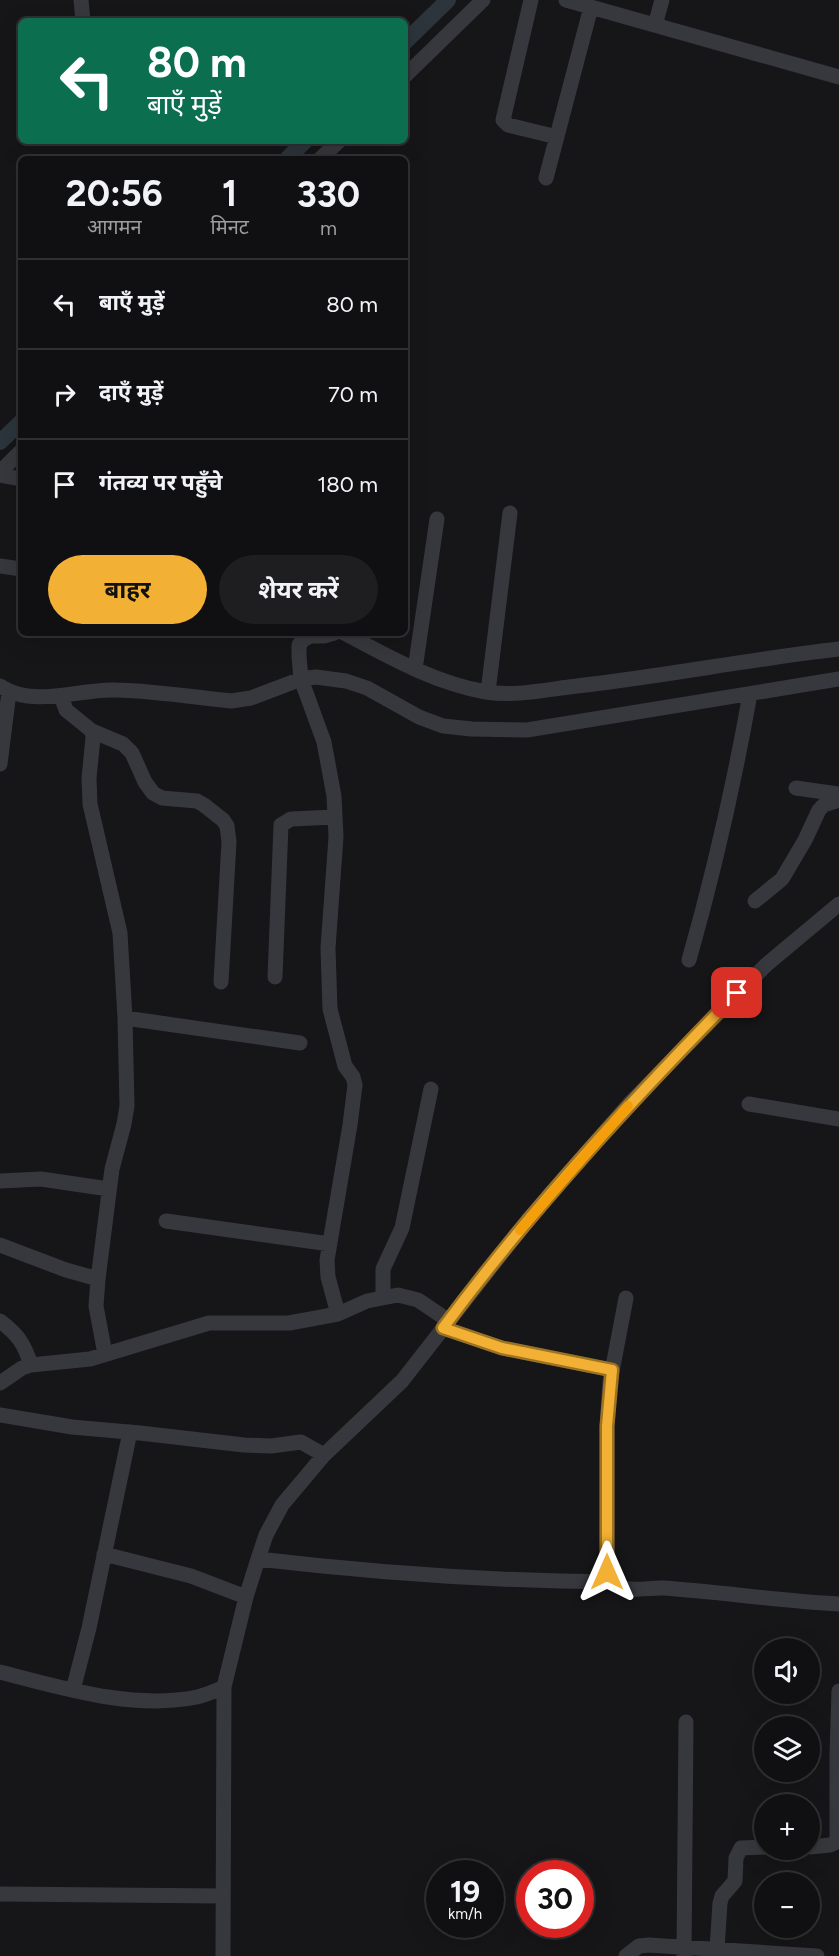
<!DOCTYPE html>
<html lang="hi">
<head>
<meta charset="utf-8">
<style>
	:root { --surface:#101012; --page:#1e1e20; --text:#f1f3f6; --muted:#9c9d9f; --line:#303032; --accent:#f2b134 }
	body { margin:0; font-family:Figtree,"Noto Sans Devanagari",sans-serif; background:var(--page); color:var(--text); height:100vh; display:flex; flex-direction:column; font-size:22px; white-space:nowrap }
	* { box-sizing:border-box; margin:0 }
	p { font-size:20px; color:var(--muted) }
	.icon { flex:none; width:33px; height:33px; fill:none; stroke:currentColor; stroke-width:2; stroke-linecap:round; stroke-linejoin:round }
	.map { position:relative; flex:1; overflow:hidden }
	.sheet { position:absolute; left:18px; top:156px; width:390px; height:480px; display:flex; flex-direction:column; background:var(--surface); border-radius:9px; box-shadow:0 6px 24px #0002,0 0 0 2px var(--line) }
	.sheet>* { flex:none }
	.top-card { position:absolute; left:18px; top:18px; width:390px; height:126px; border-radius:9px; box-shadow:0 6px 24px #0002,0 0 0 2px var(--line); background:#0b6e4f; color:#fff; overflow:hidden }
	.fabs { position:absolute; left:754px; top:1638px; display:grid; gap:12px }
	.fabs a { display:grid; place-items:center; width:66px; height:66px; border-radius:50%; background:var(--surface); box-shadow:0 6px 24px #0002,0 0 0 2px var(--line); font-size:30px }
	.speed { position:absolute; left:426px; top:1860px; display:flex; gap:12px; font-size:30px; font-weight:700; text-align:center }
	.speed>* { display:grid; place-content:center; width:78px; height:78px; border-radius:50%; background:var(--surface); box-shadow:0 6px 24px #0002,0 0 0 2px var(--line); line-height:1 }
	.speed small { font-size:15px; font-weight:400 }
	.speed .limit { border:9px solid #d22; background:#fff; color:#111 }
	.pin { position:absolute; display:grid; place-items:center; width:51px; height:51px; color:#fff; margin:-26px; border-radius:12px; box-shadow:0 3px 9px #0006 }
	.me { position:absolute; width:66px; margin:-33px; rotate:0deg; stroke-linejoin:round; filter:drop-shadow(0 0 4px #0008) }
	.turn { display:flex; align-items:center; gap:21px; height:126px; padding:0 30px; font-size:27px }
	.turn .icon { width:78px; height:78px; stroke-width:2.5 }
	.turn b { display:block; font-size:42px; line-height:51px }
	.eta { display:flex; justify-content:space-evenly; align-items:center; height:102px; text-align:center }
	.eta b { font-size:36px; font-weight:700; line-height:42px }
	.primary-button { display:flex; gap:12px; margin-top:auto; padding:12px 30px }
	.primary-button a { flex:1; height:69px; border-radius:36px; background:var(--accent); color:#111; font-size:24px; font-weight:700; line-height:69px; text-align:center }
	.primary-button a+a { background:var(--page); color:var(--text) }
	ul { padding:0; list-style:none }
	li { display:flex; align-items:center; gap:18px; height:90px; padding:0 30px; border-top:2px solid var(--line) }
	li div { flex:1 }
	li b { display:block; font-size:22px }
	li em { font-style:normal }
	.map>svg:first-child { display:block }
	.lines { fill:none; stroke-linecap:round; stroke-linejoin:round }
	.canal { stroke:#2c353c; stroke-width:16 }
	.minor { stroke:#37383d; stroke-width:15 }
	.route-casing { stroke:#9d7322; stroke-width:15 }
	.route { stroke:#f2b134; stroke-width:10 }
	.slow { stroke:#f59e0b; stroke-width:10 }
</style>
</head>
<body>
<div class="map">
<svg width="839" height="1956" viewBox="0 0 839 1956">
	<rect width="100%" height="100%" fill="#161618"/>
	<g class="lines">
		<path class="canal" d="M405,42l43,-42
			M287,159l18,-18
			M0,442l21,-20"/>
		<path class="minor" d="M81,0l2,21
			M531,0l-28,120 5,5 49,12
			M566,0l273,77
			M655,25l7,-25
			M405,76l78,-76
			M320,159l19,-18
			M546,178l45,-171
			M0,472l21,-21
			M0,475l21,4
			M0,566l21,3
			M334,633l-10,3h-14l-7,4 -4,5v11l2,23 23,63 10,54 2,41 -8,111 2,61 15,57 8,11 2,8 -5,40 -23,135 1,17 10,37
			M344,633c45,24 91,50 142,59 29,5 62,-3 91,-6 88,-10 174,-27 262,-37
			M415,669l22,-150
			M0,686c36,23 78,2 117,4 38,1 76,7 114,11l20,-3 50,-19 15,-2 30,4 21,7 52,29 24,9 29,3 55,1 312,-51
			M488,692l22,-179
			M61,696l5,14 26,21 1,7 -4,40 1,26 30,129 5,85 2,88 -3,18 -12,45 -14,110 -2,27 9,48
			M92,731l31,13 9,9 13,29 8,11 9,5 35,3 7,4 19,15 4,6 2,16 -8,140
			M0,764l9,-72
			M796,788l43,6
			M755,901l27,-22 23,-39 14,-30 5,-5 15,-5
			M689,960c25,-88 45,-176 61,-266
			M275,977l6,-152 10,-6 44,-2
			M125,1018l175,25
			M749,1104l90,15
			M0,1181l41,-2 68,10
			M166,1221l164,23
			M0,1245l66,25 32,9
			M383,1297v-28l19,-41 29,-139
			M626,1298l-16,84 -3,44v146c3,5 5,11 11,14 12,7 32,1 46,2 58,4 116,13 175,16
			M0,1321c18,14 24,22 31,44
			M443,1328l59,20 110,22
			M0,1383l22,-15 9,-3 59,-6 119,-36h80l49,-9 29,-13 31,-6 20,5 31,21
			M0,1415l72,12 68,6 104,12 27,1 30,-4 23,13
			M104,1554l87,22 55,21
			M258,1559c118,14 236,22 355,23
			M0,1672c63,16 132,38 197,25 9,-2 18,-6 27,-10
			M73,1690l16,-62 41,-196
			M810,1847l20,-2 6,-3 1,-4v-84l2,-63
			M0,1894l223,2
			M717,1949l3,-46 2,-7 13,-15 1,-23 5,-10 24,-1
			M223,1956l1,-269 22,-90 12,-38 8,-24 16,-30 42,-50 78,-74 125,-160 103,-118 136,-138 73,-61
			M626,1956l13,-10 10,-1 168,11
			M684,1956l2,-234"/>
	</g>
	<g class="lines">
		<g class="route-casing">
			<path id="route" d="M607,1572v-146l5,-56 -110,-22 -59,-20c89,-120 190,-229 294,-335"/>
		</g>
		<use href="#route" class="route"/>
		<path class="slow" d="M520,1230l108,-124"/>
	</g>
</svg>
<div class="fabs">
<a><svg class="icon" aria-label="sound" viewBox="0 0 24 24"><path d="M4 9h4l5-4v14l-5-4H4zM17 9q2 3 0 6"/></svg></a>
<a><svg class="icon" aria-label="layers" viewBox="0 0 24 24"><path d="M12 4l9 5-9 5-9-5zM3 14l9 5 9-5"/></svg></a>
<a>+</a>
<a>−</a>
</div>
<div class="speed"><div>19<small>km/h</small></div><div class="limit">30</div></div>
<div class="pin" style="left:737px;top:993px;background:#d93025"><svg class="icon" aria-label="arrive" viewBox="0 0 24 24"><path d="M6 21V4h12l-3 4 3 4H6"/></svg></div>
<svg class="me" style="left:607px;top:1572px" viewBox="-20 -20 40 40"><path d="M0-17L14 15 0 8-14 15z" fill="#f2b134" stroke="#fff" stroke-width="4"/></svg>
<div class="top-card">
<div class="turn"><svg class="icon" aria-label="left" viewBox="0 0 24 24"><path d="M17 20v-9H6M10 6l-5 5 5 5"/></svg><div><b>80 m</b>बाएँ मुड़ें</div></div>
</div>
<section class="sheet">
<div class="eta">
<div><b>20:56</b><p>आगमन</p></div>
<div><b>1</b><p>मिनट</p></div>
<div><b>330</b><p>m</p></div>
</div>
<ul>
<li><svg class="icon" aria-label="left" viewBox="0 0 24 24"><path d="M17 20v-9H6M10 6l-5 5 5 5"/></svg><div><b>बाएँ मुड़ें</b></div><em>80 m</em></li>
<li><svg class="icon" aria-label="right" viewBox="0 0 24 24"><path d="M7 20v-9h11M14 6l5 5-5 5"/></svg><div><b>दाएँ मुड़ें</b></div><em>70 m</em></li>
<li><svg class="icon" aria-label="arrive" viewBox="0 0 24 24"><path d="M6 21V4h12l-3 4 3 4H6"/></svg><div><b>गंतव्य पर पहुँचे</b></div><em>180 m</em></li>
</ul>
<div class="primary-button"><a>बाहर</a><a>शेयर करें</a></div>
</section>
</div>
</body>
</html>
